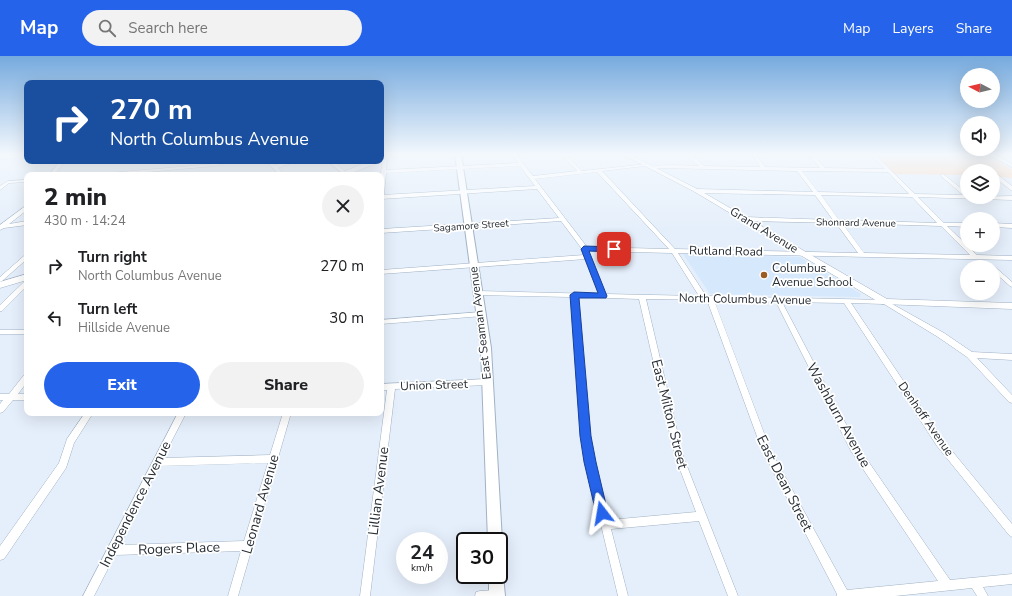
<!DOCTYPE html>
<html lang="en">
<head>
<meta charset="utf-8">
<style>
	:root { --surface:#fff; --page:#f2f2f2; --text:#202124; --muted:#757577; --accent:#2563eb }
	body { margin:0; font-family:"Nunito Sans",sans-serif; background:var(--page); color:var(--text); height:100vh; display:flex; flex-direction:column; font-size:15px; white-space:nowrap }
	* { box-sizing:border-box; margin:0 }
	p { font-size:13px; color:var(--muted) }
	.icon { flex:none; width:22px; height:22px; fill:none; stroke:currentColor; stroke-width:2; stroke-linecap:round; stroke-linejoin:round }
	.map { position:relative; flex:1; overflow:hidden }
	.sheet { position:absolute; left:24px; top:116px; width:360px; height:244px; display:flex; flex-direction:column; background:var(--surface); border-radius:8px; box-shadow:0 4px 16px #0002 }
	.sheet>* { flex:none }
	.hud { position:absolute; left:24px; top:24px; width:360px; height:84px; border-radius:8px; box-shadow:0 4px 16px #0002; background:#1a4fa0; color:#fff; overflow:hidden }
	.needle { width:26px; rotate:277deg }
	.tools { position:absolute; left:960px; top:12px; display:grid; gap:8px }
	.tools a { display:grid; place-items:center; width:40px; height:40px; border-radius:50%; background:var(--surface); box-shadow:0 4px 16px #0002; font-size:20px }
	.speed { position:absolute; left:396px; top:476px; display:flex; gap:8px; font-size:20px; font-weight:700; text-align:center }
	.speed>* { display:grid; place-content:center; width:52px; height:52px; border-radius:50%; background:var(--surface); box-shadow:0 4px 16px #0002; line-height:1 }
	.speed small { font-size:10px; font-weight:400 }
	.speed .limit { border:2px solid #111; border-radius:6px; background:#fff; color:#111 }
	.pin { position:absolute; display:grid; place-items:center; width:34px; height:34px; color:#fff; margin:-17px; border-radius:8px; box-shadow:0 2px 6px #0006 }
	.me { position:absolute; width:44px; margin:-22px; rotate:346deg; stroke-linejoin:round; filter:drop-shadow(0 0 3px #0008) }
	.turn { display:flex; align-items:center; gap:14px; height:84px; padding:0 20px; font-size:18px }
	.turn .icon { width:52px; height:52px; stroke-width:2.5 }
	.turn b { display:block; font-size:28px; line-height:34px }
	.round { display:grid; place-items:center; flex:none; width:42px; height:42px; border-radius:21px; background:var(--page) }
	.summary { display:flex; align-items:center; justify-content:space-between; height:68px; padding:0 20px }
	h1 { font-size:24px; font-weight:800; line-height:30px }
	.button { display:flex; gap:8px; margin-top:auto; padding:8px 20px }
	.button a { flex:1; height:46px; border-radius:24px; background:var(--accent); color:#fff; font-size:16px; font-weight:800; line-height:46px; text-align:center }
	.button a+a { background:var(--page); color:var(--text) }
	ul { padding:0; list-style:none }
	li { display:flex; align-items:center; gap:12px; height:52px; padding:0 20px }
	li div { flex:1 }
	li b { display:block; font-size:15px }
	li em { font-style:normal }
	header { display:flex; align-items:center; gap:24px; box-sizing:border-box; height:56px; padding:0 20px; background:var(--accent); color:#fff }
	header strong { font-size:19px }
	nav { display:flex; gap:22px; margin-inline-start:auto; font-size:14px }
	.search { width:280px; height:36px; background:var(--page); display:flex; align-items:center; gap:10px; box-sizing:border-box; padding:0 14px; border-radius:22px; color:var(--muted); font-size:15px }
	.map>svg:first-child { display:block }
	.built { fill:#d5e8fc }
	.green { fill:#fdd9be }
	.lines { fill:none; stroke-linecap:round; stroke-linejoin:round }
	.minor-casing { stroke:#a1b2c4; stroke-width:1 }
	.tertiary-casing { stroke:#a1b2c4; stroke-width:1 }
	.secondary-casing { stroke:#a1b2c4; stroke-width:2 }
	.primary-casing { stroke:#a1b2c4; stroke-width:1 }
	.minor { fill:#fff; fill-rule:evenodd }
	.tertiary { fill:#fff; fill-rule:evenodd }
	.secondary { fill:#fff; fill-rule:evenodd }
	.primary { fill:#fff; fill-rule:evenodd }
	.route { fill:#2563eb; stroke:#184099 }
	.poi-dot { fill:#9a5c22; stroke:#fff; stroke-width:1.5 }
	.labels { text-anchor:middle; stroke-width:3.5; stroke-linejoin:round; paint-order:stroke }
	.far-street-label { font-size:10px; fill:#262d34; stroke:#fff }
	.street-label { font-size:12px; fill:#262d34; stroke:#fff }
	.poi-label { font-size:12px; fill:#262d34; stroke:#fff; text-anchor:start }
	.near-street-label { font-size:14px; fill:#262d34; stroke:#fff }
</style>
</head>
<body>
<header>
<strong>Map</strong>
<div class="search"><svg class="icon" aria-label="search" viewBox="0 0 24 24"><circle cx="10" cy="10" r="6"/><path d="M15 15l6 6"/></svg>Search here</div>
<nav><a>Map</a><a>Layers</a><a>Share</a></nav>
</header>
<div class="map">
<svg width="1012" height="540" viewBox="0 0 1012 540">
	<rect width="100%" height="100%" fill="#e5effb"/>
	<path class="built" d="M683,198l117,3 61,37 -1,3 -150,-3z"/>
	<path class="green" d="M875,98h111l26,15v9l-19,-2v-5h-26v4l-73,-1z"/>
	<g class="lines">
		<g class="minor-casing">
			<path id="minor" d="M381,98h2l4,4 -1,12 132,-7 -6,-9h4l17,22 44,-5 -16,-17h4l17,17 65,-7v2h-2l-43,5 73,78 183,4 -22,-30 -91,-2 -3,-2 3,-2 88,3 -18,-25 -118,-2 -3,-2 3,-2 116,3 -16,-21 -135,-3 -10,1 -2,-1c9,-5 37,-2 49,-2l-14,-12h5l15,12 55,1 -8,-13h4l9,13 55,1 -11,-14h4l12,14 60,1 -15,-15h4l41,40 48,1 -22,-19v-1l2,-1 24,19v4l45,-1v4l-94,-3 26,26h23v4l-20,-1 30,29 35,1v4l-334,-7 28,43 179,4 59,33 28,19 40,2v6l-35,-2 35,37v8l-3,-1 -42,-45 -29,-20 -54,-33 -33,-1 92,137 69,84v13l-3,-2 -72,-89 -93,-143 -62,-1 75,143 93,135 62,-6v10l-29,3 5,9h-11l-5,-8 -77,8h-58v-2l-75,-144 -55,-150 -61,-1 37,157 55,140h-10l-29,-75 -88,8 17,67h-10l-32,-134 -6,-45 -9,-120 -93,-2 -3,-2 3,-2 121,3 -13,-35 -205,15v-4l203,-15 -2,-6 -21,-28 -180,12v-4l178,-11 -22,-29 -156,10v-27l2,-14 -2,-1zM520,110l15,20 -153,9 2,-1 2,-21zM802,115l86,1 21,22 -91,-2zM597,116l72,77 -82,-2 -52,-68zM821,139l91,2 25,26 -98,-3zM842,167l99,3 29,29 -106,-2zM589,195l83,2 27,43 -94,-2zM577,241l62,2 36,157 21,56 -87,8 -15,-58 -6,-45zM714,244l62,2 75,149 87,130 -91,9 -77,-141z
				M988,98h5l19,10v3z
				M27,99v2l-27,2v-2z
				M60,105h5l-11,14h-5z
				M226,105l4,1 -16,4 -100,9h-19l2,-1 117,-10z
				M266,105h5l4,4 15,-4h7l-19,7 7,7h-5z
				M328,105h5l14,12 -4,1z
				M994,119h4l14,11v5l-18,-14z
				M27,124v2l-18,1 -9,7v-4l8,-5z
				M27,149v5l-18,14 18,-3v4l-23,3 -4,2v-5z
				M993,167l19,1v4l-19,-1z
				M27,198v5l-25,22 -2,1v-5l25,-22z
				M993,210l2,1 17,15v5l-2,-1 -17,-15v-4h-2z
				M27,224v6l-25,25h-2v-6l25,-24z
				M481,256l3,2 -1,2 -102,8v-4z
				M0,274h27v4h-27z
				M27,318v8l-9,12h9v6h-14l-10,12 -3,1v-9l3,-4h-3v-6h9l15,-19z
				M487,323l3,1 1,2 -1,2 -3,1 -92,4 -25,207h-10l27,-206h-6v-6z
				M85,357h8l-19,30 -8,25 -62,91 -4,1v-14l59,-83 8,-24z
				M178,357h8l-23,45 107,-3 13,-42h8l-53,183h-10l13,-45 -126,4 -21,41h-11zM268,407l-24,78 -124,4 39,-79z
				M497,534l4,1 1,5h-27l1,-4 4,-1z"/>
		</g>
		<g class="tertiary-casing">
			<path id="tertiary" d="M622,98h7l70,36 188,109 125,4v6l-130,-5 -187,-112z"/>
		</g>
		<g class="secondary-casing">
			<path id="secondary" d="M455,98h6l30,194 11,193 -3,5v-5h-11l-7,-193z
				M499,513l2,1 2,5 2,21h-16v-21h10z"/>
		</g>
		<g class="primary-casing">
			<path id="primary" d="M390,98h11l-55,21h-11l35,-14h11v-4z
				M27,218v6l-27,8v-6z"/>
		</g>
		<use href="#minor" class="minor"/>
		<use href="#tertiary" class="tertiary"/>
		<use href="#secondary" class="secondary"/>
		<use href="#primary" class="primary"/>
	</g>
	<linearGradient id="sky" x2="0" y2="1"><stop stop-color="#76aade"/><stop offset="0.57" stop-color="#f3f8fd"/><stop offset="1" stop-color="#f3f8fd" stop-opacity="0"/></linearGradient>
	<rect width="1012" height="173" fill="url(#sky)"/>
	<path class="route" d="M584,190l30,1 4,2 -4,3 -25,-1 18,45 -1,2h-27l12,138 5,26 12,51 -1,4 -5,1 -4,-1 -2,-4 -12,-51 -4,-26 -10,-141 4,-3 24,1 -17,-44z"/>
	<circle class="poi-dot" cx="764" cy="219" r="4"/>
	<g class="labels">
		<g class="far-street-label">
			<text transform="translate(856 166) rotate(1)" y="4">Shonnard Avenue</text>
			<text transform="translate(471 169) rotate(-4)" y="4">Sagamore Street</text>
		</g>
		<g class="street-label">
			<text transform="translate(764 174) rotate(31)" y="4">Grand Avenue</text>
			<text transform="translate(726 195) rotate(1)" y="4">Rutland Road</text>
			<text transform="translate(745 243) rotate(1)" y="4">North Columbus Avenue</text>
			<text transform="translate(480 267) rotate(-97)" y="4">East Seaman Avenue</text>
			<text transform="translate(434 329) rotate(-2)" y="4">Union Street</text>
			<text transform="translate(926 363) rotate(55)" y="4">Denhoff Avenue</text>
		</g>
		<g class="poi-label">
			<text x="772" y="216">Columbus<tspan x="772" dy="14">Avenue School</tspan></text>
		</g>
		<g class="near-street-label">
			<text transform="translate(670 358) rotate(76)" y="5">East Milton Street</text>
			<text transform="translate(839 359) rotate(61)" y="5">Washburn Avenue</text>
			<text transform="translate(785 427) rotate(63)" y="5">East Dean Street</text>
			<text transform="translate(378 435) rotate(-83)" y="5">Lillian Avenue</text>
			<text transform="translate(135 448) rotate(-63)" y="5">Independence Avenue</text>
			<text transform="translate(260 448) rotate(-74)" y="5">Leonard Avenue</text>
			<text transform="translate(179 492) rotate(-2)" y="5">Rogers Place</text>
		</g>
	</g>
</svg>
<div class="tools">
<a><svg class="needle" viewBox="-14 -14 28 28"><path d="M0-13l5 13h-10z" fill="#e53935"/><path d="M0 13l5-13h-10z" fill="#757577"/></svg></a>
<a><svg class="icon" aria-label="sound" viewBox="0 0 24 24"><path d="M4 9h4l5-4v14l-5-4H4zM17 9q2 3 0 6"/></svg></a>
<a><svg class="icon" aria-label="layers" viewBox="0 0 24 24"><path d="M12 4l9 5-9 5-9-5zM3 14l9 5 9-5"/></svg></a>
<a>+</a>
<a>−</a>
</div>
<div class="speed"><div>24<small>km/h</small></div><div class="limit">30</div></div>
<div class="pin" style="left:614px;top:193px;background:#d93025"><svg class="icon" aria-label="arrive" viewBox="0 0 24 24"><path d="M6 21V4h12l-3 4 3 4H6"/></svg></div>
<svg class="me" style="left:602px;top:457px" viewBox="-20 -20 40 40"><path d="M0-17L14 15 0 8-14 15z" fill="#2563eb" stroke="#fff" stroke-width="4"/></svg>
<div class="hud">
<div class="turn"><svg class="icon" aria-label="right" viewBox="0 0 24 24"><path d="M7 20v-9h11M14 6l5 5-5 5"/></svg><div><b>270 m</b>North Columbus Avenue</div></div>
</div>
<section class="sheet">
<div class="summary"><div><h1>2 min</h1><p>430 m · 14:24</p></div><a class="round"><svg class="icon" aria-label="close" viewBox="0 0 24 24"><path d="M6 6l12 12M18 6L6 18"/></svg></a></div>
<ul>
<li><svg class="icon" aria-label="right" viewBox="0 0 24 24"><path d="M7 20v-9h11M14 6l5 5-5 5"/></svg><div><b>Turn right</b><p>North Columbus Avenue</p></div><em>270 m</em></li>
<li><svg class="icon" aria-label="left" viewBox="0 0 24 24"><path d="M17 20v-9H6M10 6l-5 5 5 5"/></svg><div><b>Turn left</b><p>Hillside Avenue</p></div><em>30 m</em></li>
</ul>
<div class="button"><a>Exit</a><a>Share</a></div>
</section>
</div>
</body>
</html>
